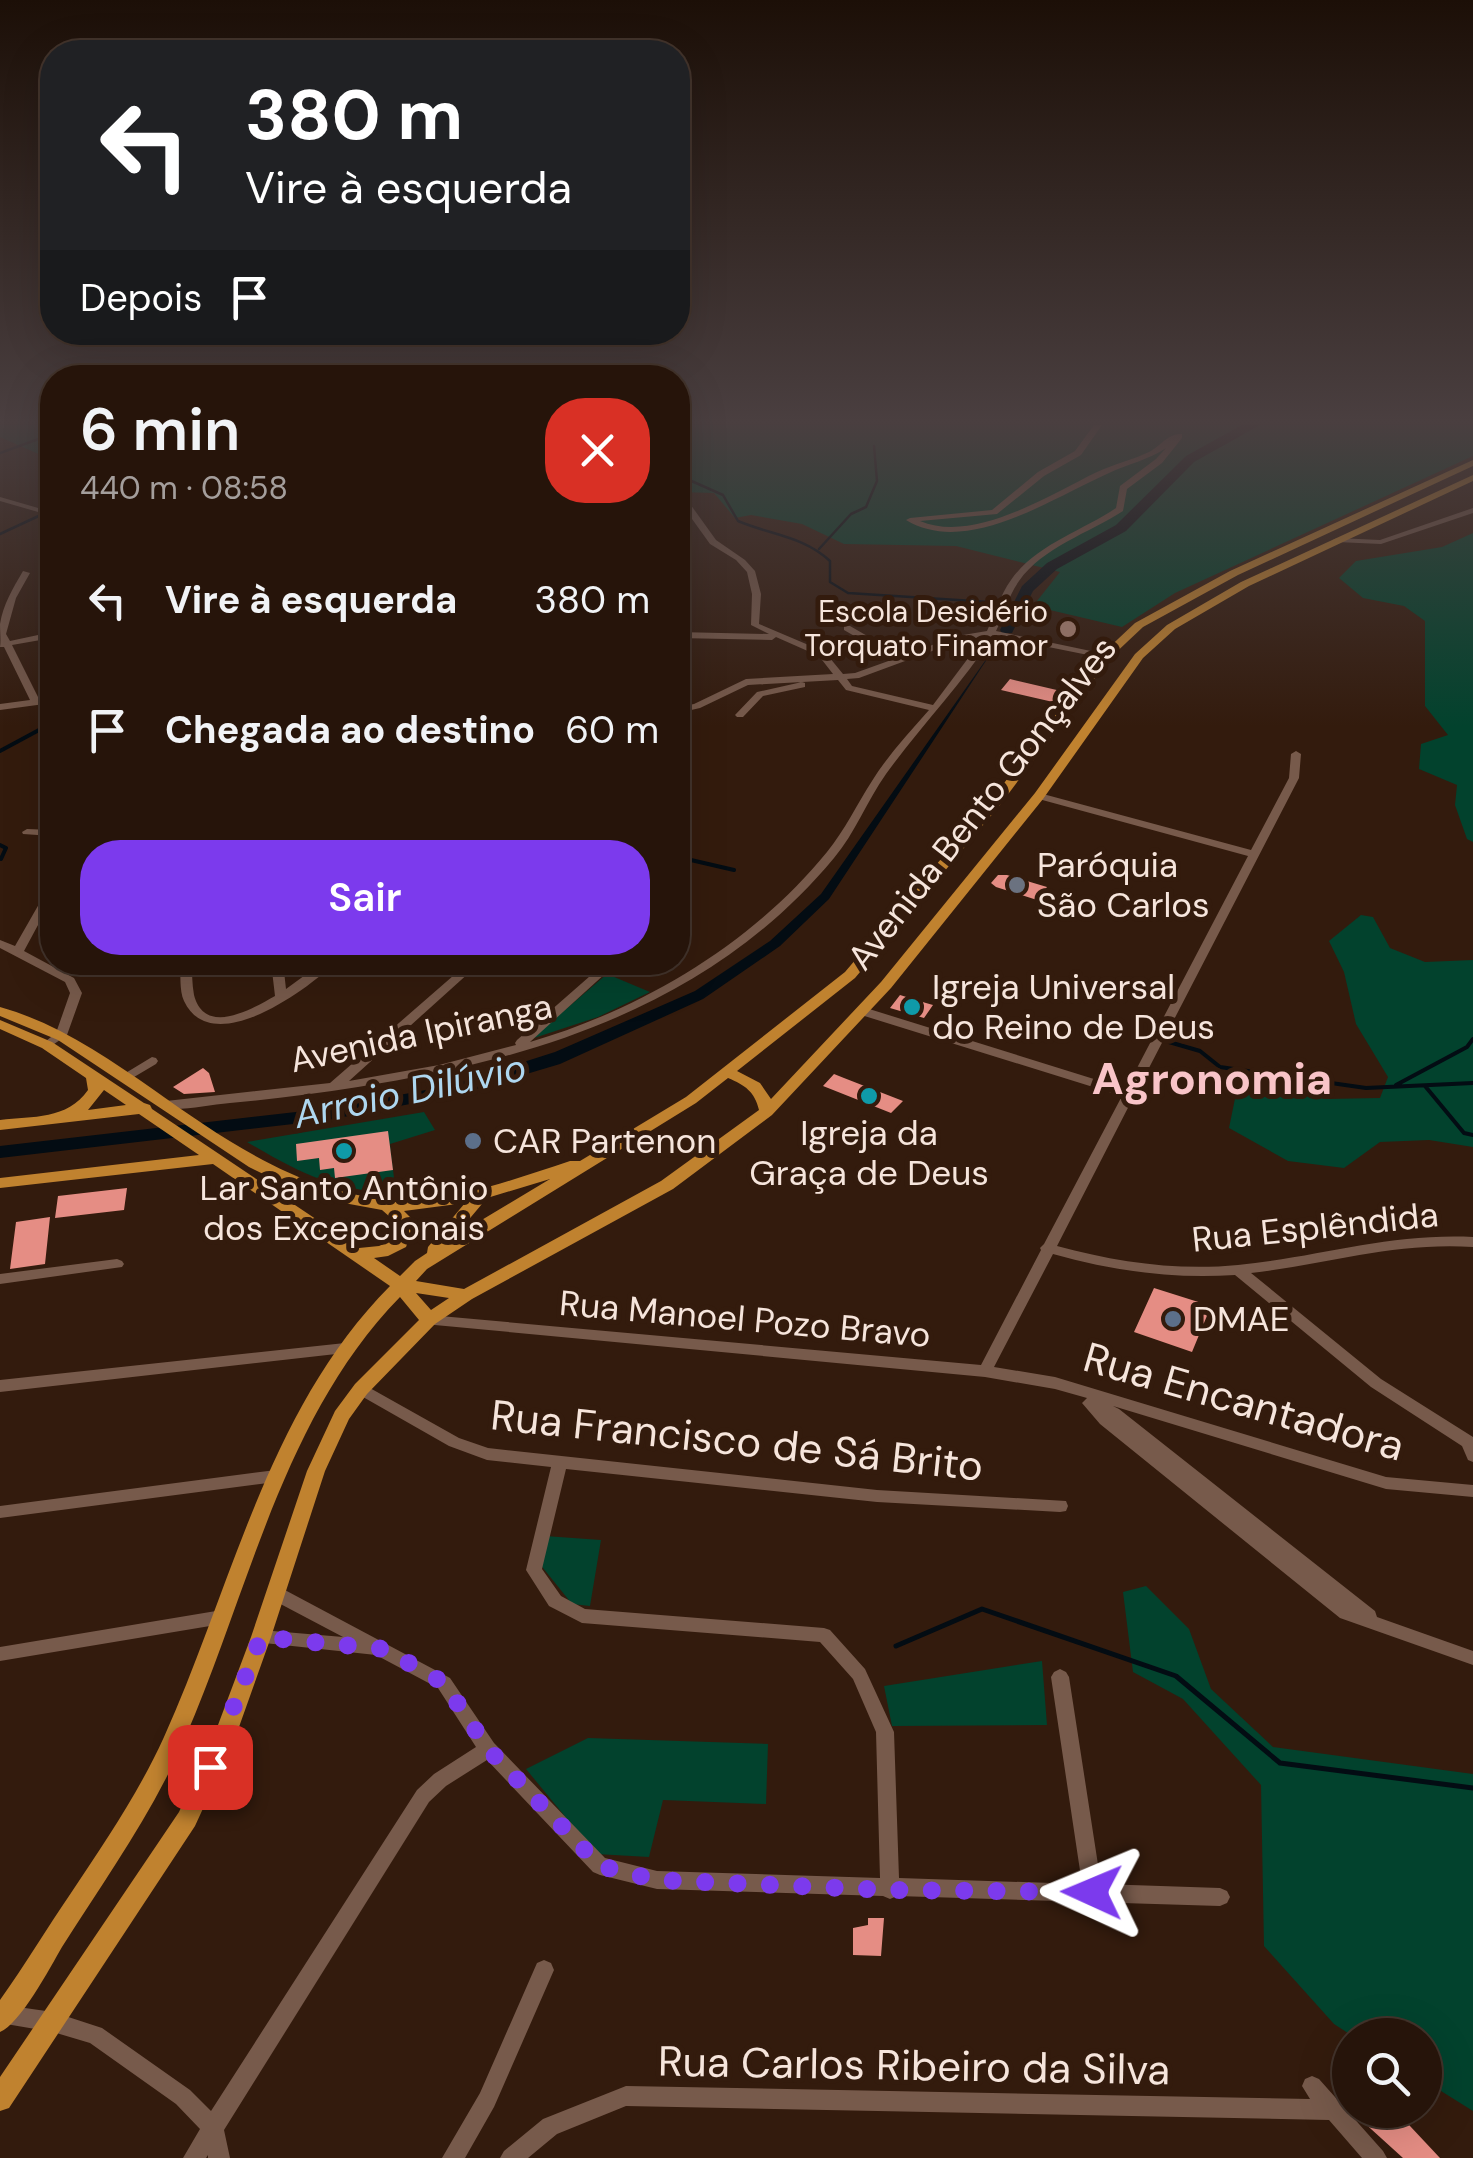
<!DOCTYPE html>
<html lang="pt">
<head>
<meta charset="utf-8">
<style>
	:root { --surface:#26140a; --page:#2e1d13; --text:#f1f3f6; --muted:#a49e9c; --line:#42332b; --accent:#7c3aed }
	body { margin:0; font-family:"DM Sans",sans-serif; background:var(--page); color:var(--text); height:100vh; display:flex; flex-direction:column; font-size:38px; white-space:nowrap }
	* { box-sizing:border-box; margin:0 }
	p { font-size:32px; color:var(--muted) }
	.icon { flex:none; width:55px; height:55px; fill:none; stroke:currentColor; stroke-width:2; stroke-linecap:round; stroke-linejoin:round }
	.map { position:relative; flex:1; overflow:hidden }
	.panel { position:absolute; left:40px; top:365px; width:650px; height:610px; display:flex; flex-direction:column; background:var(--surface); border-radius:40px; box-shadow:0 10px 40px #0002,0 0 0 2px var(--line) }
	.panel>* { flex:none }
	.guide { position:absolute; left:40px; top:40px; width:650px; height:305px; border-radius:40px; box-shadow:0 10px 40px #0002,0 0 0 2px var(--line); background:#202124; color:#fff; overflow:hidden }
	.fabs { position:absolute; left:1332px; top:2018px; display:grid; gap:20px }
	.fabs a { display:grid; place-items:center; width:110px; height:110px; border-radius:50%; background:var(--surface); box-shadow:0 10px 40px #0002,0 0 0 2px var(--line); font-size:50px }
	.pin { position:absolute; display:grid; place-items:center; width:85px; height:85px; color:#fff; margin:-42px; border-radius:20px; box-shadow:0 5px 15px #0006 }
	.me { position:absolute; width:110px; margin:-55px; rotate:271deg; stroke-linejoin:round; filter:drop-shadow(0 0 8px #0008) }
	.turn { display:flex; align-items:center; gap:35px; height:210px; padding:0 40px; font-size:45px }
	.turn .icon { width:130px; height:130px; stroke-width:2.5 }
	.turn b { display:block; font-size:70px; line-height:85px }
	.then { display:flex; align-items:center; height:95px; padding:0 40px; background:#0003; gap:20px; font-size:38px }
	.round { display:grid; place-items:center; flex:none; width:105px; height:105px; border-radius:40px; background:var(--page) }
	.headline { display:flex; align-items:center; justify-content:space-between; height:170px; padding:0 40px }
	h1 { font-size:60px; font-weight:600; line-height:75px }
	.cta { display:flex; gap:20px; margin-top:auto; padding:20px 40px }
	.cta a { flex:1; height:115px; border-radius:40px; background:var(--accent); color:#fff; font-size:40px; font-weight:600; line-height:115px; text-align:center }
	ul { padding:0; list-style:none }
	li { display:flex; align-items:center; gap:30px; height:130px; padding:0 40px }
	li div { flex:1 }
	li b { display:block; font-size:38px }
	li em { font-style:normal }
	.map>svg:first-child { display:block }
	.green { fill:#02422d }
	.water { fill:#030c13 }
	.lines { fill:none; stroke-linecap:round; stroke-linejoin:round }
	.stream-far2 { stroke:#030c13; stroke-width:2.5 }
	.stream-far1 { stroke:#030c13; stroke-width:4 }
	.stream { stroke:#030c13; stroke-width:5 }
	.river { fill:#030c13; fill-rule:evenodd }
	.building { fill:#e58d84 }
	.minor { fill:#775a4b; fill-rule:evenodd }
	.major { fill:#c0822f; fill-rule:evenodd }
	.route { stroke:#7c3aed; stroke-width:18; stroke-dasharray:0 32.4 }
	.education-dot { fill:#8d6e63; stroke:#331b0d; stroke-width:4 }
	.worship-dot { fill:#6b7280; stroke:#331b0d; stroke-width:4 }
	.culture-dot { fill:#0f9aa8; stroke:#331b0d; stroke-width:4 }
	.service-dot { fill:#5c6f8a; stroke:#331b0d; stroke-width:4 }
	.labels { text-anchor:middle; stroke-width:10; stroke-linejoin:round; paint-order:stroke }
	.far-poi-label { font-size:30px; fill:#f6e5dc; stroke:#331b0d; text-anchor:end }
	.street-label { font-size:35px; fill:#f6e5dc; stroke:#331b0d }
	.poi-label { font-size:35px; fill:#f6e5dc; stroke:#331b0d; text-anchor:start }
	.water-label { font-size:38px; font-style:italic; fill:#aed7f0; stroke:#331b0d }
	.near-street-label { font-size:42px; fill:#f6e5dc; stroke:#331b0d }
	.district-label { font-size:45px; font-weight:bold; fill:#f9c4c8; stroke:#331b0d }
</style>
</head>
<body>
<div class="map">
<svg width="1473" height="2158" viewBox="0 0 1473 2158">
	<rect width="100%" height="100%" fill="#331b0d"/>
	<path class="green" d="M0,425h52v35l-52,-23z
		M678,425h795v31l-298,137 -53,34 -89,-21 27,-34 -104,-26 -112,-2 -42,-20 -51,-9 -16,3 -21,-25 -36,-1z
		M1473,533v309l-6,-3 -12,-34 2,-20 -38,-16 2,-25 27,-9 -23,-29v-85l-21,-15 -41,-8 -24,-20 17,-17 86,-14z
		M1361,915l12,2 17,31 35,14 48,-2v187l-44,-7 -49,2 -36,26 -56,-7 -59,-33 11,-54 87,25 53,-1 8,-21 -32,-53 -12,-52 -15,-31z
		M607,974l43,18 -52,25 -67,22z
		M424,1112l11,18 -45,14 6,51c-68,-8 -91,-19 -149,-53z
		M545,1536l56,4 -11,66 -18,-2 -33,-41z
		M1146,1586l43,43 22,60 62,58 200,27v337l-48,-30v-46h-74l-17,-11 -70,-78 -3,-161 -78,-86 -50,-27 -10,-80z
		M1042,1661l5,64 -155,1 -8,-40z
		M588,1738l180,6 -2,60 -103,-4 -14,57 -53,-3 -70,-85z"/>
	<path class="water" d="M999,641l-170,258 -49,47 -77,53 -143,65 -104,31 -128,25 -328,38v-12l331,-38 121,-23 103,-33 140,-61 75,-50 51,-47z"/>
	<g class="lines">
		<path class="stream-far2" d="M0,453l52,-19
			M678,475l45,20 15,26c33,14 65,15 92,40v21l18,11 141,9
			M0,534l45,-21
			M819,549l32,-35 15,-7 11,-26 -3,-35"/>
		<path class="stream-far1" d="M0,751l52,-28
			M0,845l6,3 -5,11
			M678,857l56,13
			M1169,1042l31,9 20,16 146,21 107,-5
			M1396,1085l71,-38 6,-8
			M1425,1086l39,47 9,2"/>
		<path class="stream" d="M896,1646l86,-37 194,67 104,87 193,25"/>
		<path class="river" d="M1242,425h18l-66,37 -68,69 -69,38 -24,22 -21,42h-10l-2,-3 22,-44 25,-23 69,-38 70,-69z"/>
	</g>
	<path class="building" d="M1010,679l4,1 47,11 -8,11 -52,-12z
		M998,875h9l40,12 -10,13 -41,-13 -5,-4z
		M900,995l26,8 7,2 -9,13 -34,-10z
		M203,1068l6,5 6,19 -31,2 -11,-7z
		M834,1074l10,4 59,23 -12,12 -68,-27z
		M388,1131l5,39 -58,8 -1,-10 -14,2 -1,-12 -22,3 -1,-17z
		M127,1188l-3,22 -69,8 3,-22z
		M50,1217l-5,47 -35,5 6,-47z
		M1154,1288l57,18 -19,46 -58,-20z
		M868,1918h16l-3,38 -28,-1v-27l15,-3z
		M1369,2110h26l45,48h-37l-43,-39z"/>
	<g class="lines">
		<path class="minor" d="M1094,425h8l-21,30 -37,21 -47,38 -77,7c54,23 129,-26 177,-49 17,-8 35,-12 52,-20 12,-6 19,-19 33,-18v4l-20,25 -35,26 -4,22c-34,22 -80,36 -104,70 -11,15 -15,34 -23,50l109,23 5,3 -2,2 -115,-23c-32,49 -73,91 -107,138 -19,27 -31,59 -52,84 -121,146 -296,201 -476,229 -43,7 -85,12 -128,16 -22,2 -47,8 -68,5l-2,-3 2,-3 4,-1 164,-18 139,-121h12l-132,119 90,-16 77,-20 -1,-2 2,-3 89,-78h12l-88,80c113,-33 223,-99 297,-190 18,-22 30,-48 45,-71 16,-26 37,-48 57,-71l-83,-20 -8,-10 -90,5 -48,23 -22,5v-6l16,-3 52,-25 87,-5 -14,-18 -43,-19 -4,3 -94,-2v-6l91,2 -18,-9 1,-31 -5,-22 -11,-12 -26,-16 -28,-39 1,-2h6l4,5 23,32 29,20 10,11 6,23 -2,30 66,28 18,22 12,-1 39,-14 -50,-29v-4h6l52,30 55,-20 30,-5c8,-17 13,-36 24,-51 24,-35 71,-49 105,-72l4,-22 36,-27 10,-11c-18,12 -38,16 -57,25 -57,25 -142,84 -203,47l4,-2 82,-8 46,-38 37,-21zM984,637l-51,68 -81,-19 -5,-7 12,-1 103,-38z
			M0,497l52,15v4l-52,-15z
			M1473,508v5l-92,31 -44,-2 -4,-2 4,-2 43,2z
			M23,571l7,2 -14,25 -10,36 4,7 42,-9v6l-40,7 27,54 13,-2v6l-52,7v-6l30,-4 -26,-53h-4c1,-6 0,-15 0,-23 3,-19 13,-36 23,-53z
			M678,601l4,3v21l-4,3z
			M802,682l3,1v4l-42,9 -20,21h-6l-2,-2 22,-23z
			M1296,751l5,3 -2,24 -163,315 1,2 -4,3 -76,148c59,16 120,25 181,19 82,-8 151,-32 235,-28v10c-79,-5 -145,17 -222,26l130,106 92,58v25l-5,-2 -6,-14 -91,-59 -136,-112c-63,4 -122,-4 -182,-21l-59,113 61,10 331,100 87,8v12l-87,-8 -273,-83 6,3 256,202 2,6 96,34v14l-133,-47 -240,-194 -18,-21 5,-5 -32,-9 -70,-12 -561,-53 -2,-4 2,-4 5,-1 552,50 60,-115 -1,-2 4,-4 78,-148 -264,-82 -2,-3 6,-4 4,1 260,81 122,-233 -213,-58 -1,-2 5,-3 4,1 208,56 38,-72 2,-24z
			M27,829l25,1v6l-29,-2 -1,-2z
			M52,887v12l-28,52 50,27 8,15 -15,42 -20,14 -6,-4 15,-12 14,-40 -5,-11 -65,-34v-8l15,6 32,-56z
			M180,962h12c0,11 0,22 2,33 11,42 58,14 81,1l-4,-34h12l3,27 37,-27h13c-29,28 -124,98 -152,39 -5,-11 -3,-27 -4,-39z
			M152,1057l4,1 2,3 -2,3 -27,16 -4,1 -6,-4z
			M117,1259l5,2 2,3 -2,3 -122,17v-10z
			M345,1343l5,1 2,4 -2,4 -5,1 -345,39v-12z
			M361,1383l98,55 29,10 389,42 189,11 2,5 -2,5 -6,1 -183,-10 -311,-33 -24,100 19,27 24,13 239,19 6,2 35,39 29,63 5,146 183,6 -31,-207 3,-5 6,-3 6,3 3,5 32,207 119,4 7,3 3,6 -3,6 -7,3 -323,-10 -7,3 -7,-3 -226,-7 -57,-14 -7,-3 -106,-112 -41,26 -17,16 -205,328 6,28h-22v-3l-2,3h-23l17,-29 -24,-25 -86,-61 -37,-11 -53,-9v-16l4,-2 49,7 49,16 88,62 21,21 206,-321 17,-16 42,-27 -38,-59 -62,-33 -121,-13 -2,-5 2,-5 6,-2 82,7 -72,-38 -2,-5 2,-5 6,-2 6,2 167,89 44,65 111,115 52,13 223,7 -4,-146 -23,-53 -33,-37 -238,-19 -33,-17 -23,-36 25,-103 -64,-7 -38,-14 -93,-53 -2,-4 2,-4z
			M276,1470l6,2 2,4 -2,4 -6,2 -276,36v-12z
			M222,1610l6,2 2,5 -2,5 -6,2 -222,37v-14z
			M544,1960l7,3 3,7 -60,137 -29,51h-23l38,-65 57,-130z
			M1312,2076l7,3 64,72 4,7h-25l-33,-38 -703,-14 -69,28 -29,24h-28l4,-7 39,-32 83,-33 684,13 -8,-13 3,-7z"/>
		<path class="major" d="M1473,460v6l-235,109 -95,52 -34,32 -109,146 -145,173 -118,93 23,12 11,16 110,-117 154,-189 100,-139 32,-29 74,-43 232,-107v6l-224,105 -74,43 -32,29 -100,141 -152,189 -119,127 -99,74 -201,110 -37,25 -68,70 -18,25 -24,52 -54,166 -37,104 -39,85 -186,282 -9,3v-34l179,-265 33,-71 39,-104 56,-166 28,-60 20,-27 64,-64 -19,-23c-117,120 -150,292 -215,441 -32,75 -80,141 -123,209 -12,21 -42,77 -62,85v-32c25,-35 47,-72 71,-107 34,-51 68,-101 93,-156 69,-153 104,-328 226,-451l-177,-122 -213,24v-10l199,-23 -60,-41 -139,16v-10c33,-4 67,0 88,-30l-2,-12 -44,-30 -42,-19v-9l52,22 92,61 6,2 2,4 207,139 20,-2 14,-6 5,-16 -16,-14 -49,-9 -43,-14 -41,-20 -191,-127 -58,-24v-9c57,16 105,49 154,83 82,58 171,120 277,108 48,-5 93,-22 139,-37h10l106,-64 159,-125 147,-173 109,-144 34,-32 95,-52zM728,1078c17,7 27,14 31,32l-98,71 -197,108 -48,-8 11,-12 269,-166zM104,1090l22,15 -38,5zM550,1179l-95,57 32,-38zM465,1203l-37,44 -1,6 -12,8 -15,15 -26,-18 14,-2 18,-9 9,-25 -11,-11zM416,1293l33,5 -18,12z"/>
	</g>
	<linearGradient id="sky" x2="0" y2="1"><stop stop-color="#1c0f07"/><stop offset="0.58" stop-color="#4a3f40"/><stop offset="1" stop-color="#4a3f40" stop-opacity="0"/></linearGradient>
	<rect width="1473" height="727" fill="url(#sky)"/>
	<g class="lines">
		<path class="route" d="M210,1767l51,-130 123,12 60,34 44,66 112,117 56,14 234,10 202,2"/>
	</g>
	<circle class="education-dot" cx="1068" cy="629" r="10"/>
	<circle class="worship-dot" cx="1017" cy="885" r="10"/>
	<g class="culture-dot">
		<circle cx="912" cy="1007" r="10"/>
		<circle cx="869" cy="1096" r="10"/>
		<circle cx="344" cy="1151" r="10"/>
	</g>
	<g class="service-dot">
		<circle cx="473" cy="1141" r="10"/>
		<circle cx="1173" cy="1319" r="10"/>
	</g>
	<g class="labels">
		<g class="far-poi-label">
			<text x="1048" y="622">Escola Desidério<tspan x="1048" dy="34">Torquato Finamor</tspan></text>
		</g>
		<g class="street-label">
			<text transform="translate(982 803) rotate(-52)" y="12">Avenida Bento Gonçalves</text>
			<text transform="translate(421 1033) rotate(-12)" y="12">Avenida Ipiranga</text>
			<text transform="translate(1315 1227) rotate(-6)" y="12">Rua Esplêndida</text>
			<text transform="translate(745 1319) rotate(5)" y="12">Rua Manoel Pozo Bravo</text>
		</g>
		<g class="poi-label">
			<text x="1037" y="877">Paróquia<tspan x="1037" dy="40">São Carlos</tspan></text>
			<text x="932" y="999">Igreja Universal<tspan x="932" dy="40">do Reino de Deus</tspan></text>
			<text x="869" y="1145" text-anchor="middle">Igreja da<tspan x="869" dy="40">Graça de Deus</tspan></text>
			<text x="493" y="1153">CAR Partenon</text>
			<text x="344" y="1200" text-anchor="middle">Lar Santo Antônio<tspan x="344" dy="40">dos Excepcionais</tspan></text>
			<text x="1193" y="1331">DMAE</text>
		</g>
		<g class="water-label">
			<text transform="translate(410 1091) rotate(-12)" y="13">Arroio Dilúvio</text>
		</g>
		<g class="near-street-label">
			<text transform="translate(1244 1401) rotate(16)" y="15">Rua Encantadora</text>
			<text transform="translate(737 1440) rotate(6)" y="15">Rua Francisco de Sá Brito</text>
			<text transform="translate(914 2065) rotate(1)" y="15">Rua Carlos Ribeiro da Silva</text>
		</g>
		<g class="district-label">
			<text x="1212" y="1094">Agronomia</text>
		</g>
	</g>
</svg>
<div class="fabs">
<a><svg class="icon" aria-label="search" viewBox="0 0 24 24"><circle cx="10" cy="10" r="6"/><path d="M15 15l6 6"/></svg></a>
</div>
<div class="pin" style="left:210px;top:1767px;background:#d93025"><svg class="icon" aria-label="arrive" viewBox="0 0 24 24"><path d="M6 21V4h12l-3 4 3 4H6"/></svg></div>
<svg class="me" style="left:1092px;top:1892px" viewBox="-20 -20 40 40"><path d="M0-17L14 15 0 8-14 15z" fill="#7c3aed" stroke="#fff" stroke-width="4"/></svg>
<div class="guide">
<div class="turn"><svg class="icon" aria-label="left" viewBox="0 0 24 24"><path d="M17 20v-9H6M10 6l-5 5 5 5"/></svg><div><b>380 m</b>Vire à esquerda</div></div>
<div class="then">Depois<svg class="icon" aria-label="arrive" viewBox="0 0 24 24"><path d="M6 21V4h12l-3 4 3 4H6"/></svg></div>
</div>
<section class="panel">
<div class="headline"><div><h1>6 min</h1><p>440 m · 08:58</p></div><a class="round" style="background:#d93025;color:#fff"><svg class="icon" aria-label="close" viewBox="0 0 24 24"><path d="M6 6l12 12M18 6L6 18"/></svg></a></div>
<ul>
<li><svg class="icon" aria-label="left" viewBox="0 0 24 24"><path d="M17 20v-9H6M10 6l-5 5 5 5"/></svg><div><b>Vire à esquerda</b></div><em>380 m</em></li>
<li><svg class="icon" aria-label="arrive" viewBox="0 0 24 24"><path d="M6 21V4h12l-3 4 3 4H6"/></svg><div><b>Chegada ao destino</b></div><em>60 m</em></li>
</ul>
<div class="cta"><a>Sair</a></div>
</section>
</div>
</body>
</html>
